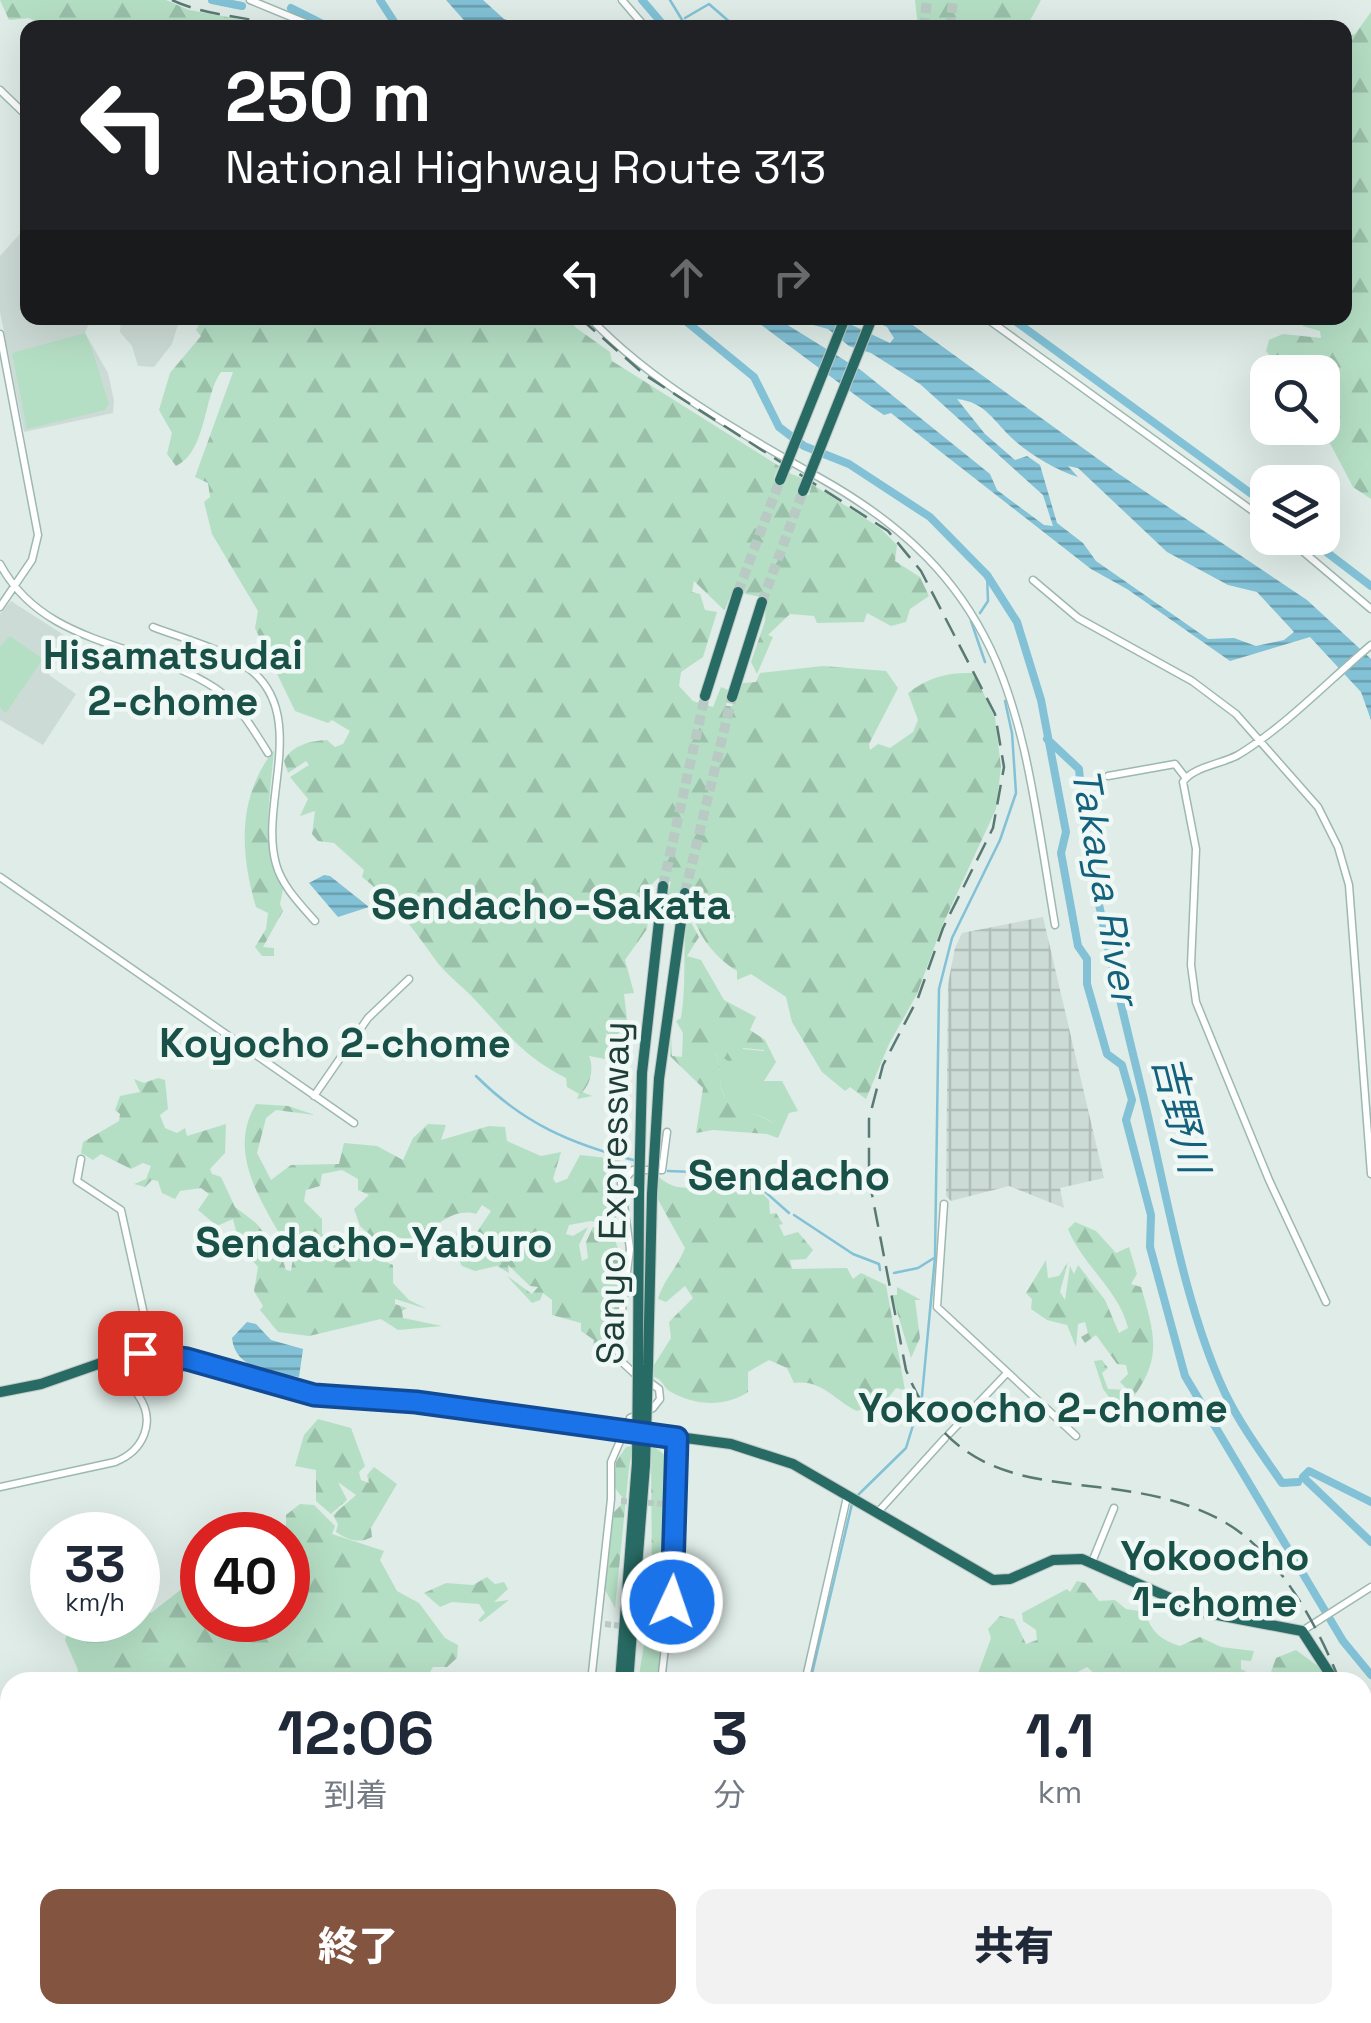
<!DOCTYPE html>
<html lang="ja">
<head>
<meta charset="utf-8">
<style>
	:root { --surface:#fff; --page:#f2f2f3; --text:#1f2937; --muted:#747a83; --accent:#835440 }
	body { margin:0; font-family:"Space Grotesk","Noto Sans JP",sans-serif; background:var(--page); color:var(--text); height:100vh; display:flex; flex-direction:column; font-size:38px; white-space:nowrap }
	* { box-sizing:border-box; margin:0 }
	p { font-size:32px; color:var(--muted) }
	.icon { flex:none; width:55px; height:55px; fill:none; stroke:currentColor; stroke-width:2; stroke-linecap:round; stroke-linejoin:round }
	.map { position:relative; flex:1; overflow:hidden }
	.details { position:absolute; left:0px; top:1672px; width:1372px; height:352px; display:flex; flex-direction:column; background:var(--surface); border-radius:30px 30px 0 0; box-shadow:0 10px 40px #0002 }
	.details>* { flex:none }
	.banner { position:absolute; left:20px; top:20px; width:1332px; height:305px; border-radius:20px; box-shadow:0 10px 40px #0002; background:#202124; color:#fff; overflow:hidden }
	.fabs { position:absolute; left:1250px; top:355px; display:grid; gap:20px }
	.fabs a { display:grid; place-items:center; width:90px; height:90px; border-radius:20px; background:var(--surface); box-shadow:0 10px 40px #0002; font-size:50px }
	.speed { position:absolute; left:30px; top:1512px; display:flex; gap:20px; font-size:50px; font-weight:700; text-align:center }
	.speed>* { display:grid; place-content:center; width:130px; height:130px; border-radius:50%; background:var(--surface); box-shadow:0 10px 40px #0002; line-height:1 }
	.speed small { font-size:25px; font-weight:400 }
	.speed .limit { border:15px solid #d22; background:#fff; color:#111 }
	.pin { position:absolute; display:grid; place-items:center; width:85px; height:85px; color:#fff; margin:-42px; border-radius:20px; box-shadow:0 5px 15px #0006 }
	.me { position:absolute; width:110px; margin:-55px; rotate:3deg; stroke-linejoin:round; filter:drop-shadow(0 0 8px #0008) }
	.turn { display:flex; align-items:center; gap:35px; height:210px; padding:0 40px; font-size:45px }
	.turn .icon { width:130px; height:130px; stroke-width:2.5 }
	.turn b { display:block; font-size:70px; line-height:85px }
	.lanes { display:flex; align-items:center; height:95px; padding:0 40px; background:#0003; justify-content:center; gap:50px; direction:ltr }
	.lanes .off { opacity:.35 }
	.eta { display:flex; justify-content:space-evenly; align-items:center; height:170px; text-align:center }
	.eta b { font-size:60px; font-weight:800; line-height:70px }
	.cta { display:flex; gap:20px; margin-top:auto; padding:20px 40px }
	.cta a { flex:1; height:115px; border-radius:20px; background:var(--accent); color:#fff; font-size:40px; font-weight:800; line-height:115px; text-align:center }
	.cta a+a { background:var(--page); color:var(--text) }
	.map>svg:first-child { display:block }
	.built { fill:#cddbd6 }
	.industrial { fill:url(#industrial-grid) }
	.grass { fill:#b5dfc5 }
	.forest { fill:url(#forest-firs) }
	.water { fill:url(#water-rules); fill-rule:evenodd }
	.lines { fill:none; stroke-linecap:round; stroke-linejoin:round }
	.stream { stroke:#82c1d6; stroke-width:2.5 }
	.river { stroke:#82c1d6; stroke-width:8 }
	.secondary-tunnel { stroke:#b9c9c4; stroke-width:6; stroke-dasharray:6 3; stroke-linecap:butt }
	.highway-tunnel { stroke:#b9c9c4; stroke-width:10; stroke-dasharray:10 5; stroke-linecap:butt }
	.secondary-casing { stroke:#9db8b1; stroke-width:9 }
	.highway-casing { stroke:#c0c9c7; stroke-width:12 }
	.secondary { stroke:#fff; stroke-width:6 }
	.highway { stroke:#286b64; stroke-width:10 }
	.rail { stroke:#597973; stroke-width:2.5; stroke-dasharray:20 10; stroke-linecap:butt }
	.highway-bridge-casing { stroke:#c0c9c7; stroke-width:12; stroke-linecap:butt }
	.highway-bridge { stroke:#286b64; stroke-width:10 }
	.route-casing { stroke:#114b97; stroke-width:25 }
	.route { stroke:#1a73e8; stroke-width:18 }
	.labels { text-anchor:middle; stroke-width:9; stroke-linejoin:round; paint-order:stroke }
	.street-label { font-size:38px; fill:#1f3d37; stroke:#eff8f4 }
	.neighbourhood-label { font-size:40px; font-weight:bold; fill:#195048; stroke:#eff8f4 }
	.water-label { font-size:40px; font-style:italic; fill:#14617d; stroke:#eff8f4 }
	.quarter-label { font-size:42px; font-weight:bold; fill:#195048; stroke:#eff8f4 }
</style>
</head>
<body>
<div class="map">
<svg width="1371" height="2023" viewBox="0 0 1371 2023">
	<defs>
		<pattern id="industrial-grid" width="8" height="8" patternUnits="userSpaceOnUse" patternTransform="scale(2.5)"><rect width="8" height="8" fill="#cddbd6"/><path d="M0 4h8M4 0v8" fill="none" stroke="#b0bdb8"/></pattern>
		<pattern id="forest-firs" width="22" height="20" patternUnits="userSpaceOnUse" patternTransform="scale(2.5)"><rect width="22" height="20" fill="#b5dfc5"/><path d="M5 1l3.5 6h-7zM16 11l3.5 6h-7z" fill="#9bc0aa"/></pattern>
		<pattern id="water-rules" width="6" height="5" patternUnits="userSpaceOnUse" patternTransform="scale(2.5)"><rect width="6" height="5" fill="#82c1d6"/><path d="M0 2.5h6" fill="none" stroke="#6a9eae"/></pattern>
	</defs>
	<rect width="100%" height="100%" fill="#dfece7"/>
	<path class="built" d="M27,226l1,92h63l-6,15 23,40 6,28 -1,12 -89,19 -24,-120v-56z
		M121,318h59l-8,26 -18,23 -16,-1 -6,-20 -12,-14z
		M11,601l59,38 -21,36 27,19 -33,51 -43,-25v-106z"/>
	<path class="industrial" d="M1043,917l61,261 -44,10 4,20 -55,-22 -58,15 -5,-5 2,-212 7,-36 7,-15z"/>
	<path class="grass" d="M85,333c11,24 16,47 24,71l-4,6 -78,19 -15,-76z
		M10,636l33,23 -37,54 -6,-5v-62z
		M765,1040l11,22 -12,19h18l16,30 -9,2 -11,25 -11,-4 6,-11c-14,-11 -42,-11 -50,-30 -6,-13 0,-27 -8,-41l28,7v-10l21,2z"/>
	<path class="forest" d="M0,0h166l23,10 93,17h-237l-16,-9 -20,2z
		M915,0h126l-15,28 -108,-1z
		M1371,12v487l-18,-12 -31,-59v-56h-39l-17,-21 3,-11 14,-6 38,4 -1,-7 -17,-5v-8h42v-282l10,-2z
		M194,318h376l5,9 35,25 2,9 167,105 -5,11 8,7 7,-11 15,6 -5,13 10,3 3,-11 68,44 17,17 -2,16 25,16 9,19 -19,13 -4,13 -15,4 -24,-13 -3,9 -47,1 -3,-7 -24,-2 -22,21 5,2 -16,37 -6,-12 14,-41 1,-23 -21,-4 -3,-9 -7,2 -11,23 -30,-29 -2,11 8,2 5,16 12,2 -14,45 -22,15 -2,14 14,15 20,6 8,-20 7,3 -2,16h6l11,-23 13,-1 4,-9 63,-7 63,5 12,17 -29,56 1,6 8,-6 12,4 23,-16 5,-12 -10,-27c21,-16 40,-21 66,-20l21,45 6,49 -5,42 -54,117 -25,68 -28,50 -23,55 -16,-12 -5,4 -23,-19 -30,-50 -6,-25 -35,-23 -14,6v-9c-24,-14 -48,-46 -47,-75l-8,-2 -5,16 -11,-10 5,-18 -13,-4 -6,6 -5,45 -22,31 9,33 -10,1 3,25 -11,19 -11,-5 7,11h9l7,-11 -7,21 -10,6 -22,-4c5,11 2,28 -7,36l10,4 -15,3 2,-5 -12,-7 -1,-9c-40,-20 -59,-44 -88,-75 -14,-16 -31,-27 -44,-45 -21,-30 -42,-58 -72,-81l2,-7 -30,-27 -16,-2 -6,-7 3,-23 -15,5 8,-17 -18,-22 19,-12 -3,-4 -18,12 -4,-12c8,-16 26,-20 43,-21l8,7 8,-3 7,-13 -18,-11 -4,3 -33,-12 -40,-83 3,-17 -46,-77 -8,-32 6,-5 -2,-14 -13,-6 38,-105h-12c-18,25 -14,79 -45,94l-9,-12 5,-21 -13,-23 11,-37 31,-37 -5,-6 4,-7z
		M274,750c-4,48 -14,94 9,139l-3,15 3,7 -20,36 11,1v8h-12l-7,-9 11,-18 2,-16 -12,-6c-16,-54 -19,-110 18,-157z
		M687,915l12,22 -12,19 14,4 23,40 32,17 -6,13 15,10v10l-22,-2v11l-15,2 -13,-9c8,14 3,26 7,39 7,19 36,21 52,33l-7,10 -54,-4 -17,3 7,-45 -33,-32 1,-22 1,22 10,1 1,-24 -7,-12 5,-3c6,-35 1,-68 6,-103z
		M158,1078l7,2 3,29 -8,6 5,13 12,5 8,-5 2,8 39,-12 -1,29 -15,16 2,5 9,3 14,30 21,16 25,31 5,16 5,1 2,-13c-25,-48 -69,-101 -37,-154l32,2 27,9 -39,-5 -10,8 -9,35 14,27 20,-15 48,-1 5,-21 33,3 26,14 10,-22 15,-14 18,1 -5,15 48,-14 16,1 2,14 34,15 20,-4 -8,27 3,4 11,-4 13,-24 37,4 10,6c-37,25 -8,33 -11,62l-25,-6 -22,4 -3,9 7,2 15,-9 -9,18 3,16 6,-3 -2,-16 7,-15 19,4 12,35 -6,12c10,27 -2,59 -26,75l2,-13 -13,-9v-8l-29,-8v-15l-9,-7 -3,7 -8,3 -26,-28 26,19 6,-7 -8,-1 -22,-21 1,8 -12,-7 -22,5 -13,-5 -9,-17 4,-19 7,-3 11,8 16,-24 -9,-6 -6,9c-21,-7 -45,12 -55,30l-37,-11 -12,4 -12,-11 -6,-17 15,-14 -11,-5v-11l-16,-9 -20,4 -2,12 -14,4 -2,11 18,18v15l71,31v18l16,17 18,9 -32,-10v5l12,4 -5,3 1,7 39,8 -44,4 -17,-11 -72,17 -31,-4 -18,-22 3,-4 -9,-15 4,-24 -25,-29 4,-3 -4,-16 -16,7 -19,-16 11,-16 -8,-6 -21,3 -5,8 -13,-6 -4,-12 -6,-1 -7,7 -11,-3 12,-5 5,-13 -8,-3 -12,6 -30,-15 -8,6 -12,-7 2,-11 36,-21 1,-7 -5,-4 5,-14 20,-4 -6,-13 10,4z
		M714,1172l30,3 25,25 1,14 6,-1 7,11 -4,1 5,11 14,-4 15,18 -7,9 -16,1 2,9 55,-1 6,11 8,-6 25,12 19,105 -9,-2 -8,10 -31,13c-22,-10 -35,-32 -63,-28l-7,-15 -18,-8 -21,12v20c-24,16 -54,13 -77,0 -9,-5 -6,-11 -17,-15v-12l17,-27 -2,-16 24,-24 -8,-12 -19,16 -8,-3c5,-18 19,-31 27,-51l-28,-50 2,-21c16,15 41,15 55,-5z
		M1075,1222l21,9 20,22 13,-6 8,27 -6,10 10,3c15,51 22,74 -14,118l-11,1 -13,-17 -9,-28 8,-1 6,8 -6,5 6,16 20,1 -8,-8 8,-8 -2,-9 -9,-1 -21,-29 -11,8 -4,-6 7,-4 -3,-11 -7,2 -2,23 -9,-22 -20,-5 -16,-11 1,-10 -6,-6 20,-33 2,18 11,-2 9,-14 -8,30 5,8 5,-34 4,8 4,-9 27,35 14,33 9,-5c-9,-38 -45,-62 -60,-99z
		M897,1287l24,13h-6l5,38 -9,20 -19,-63h5z
		M318,1419l33,9 14,38 -6,6 2,8 8,3 -2,-8 7,-8 23,17 -26,44 1,9c-13,7 -24,3 -36,-5l2,-8 -5,-9 23,-20 -18,-13 9,18 -16,14 -15,-13v-31l-21,-4 9,-31z
		M651,1444l20,16 1,34 -5,8 5,9 -1,57 -19,23z
		M633,1446l-4,22 -14,140 -12,-22 11,-74 7,-7 1,-8 -8,-10 2,-25 10,-15z
		M300,1504l14,1 21,21 -3,8 52,17 -4,9 17,31 22,12 26,35 13,7 -1,13 -10,9h-14l-9,15h-350l4,-12 -13,-30 2,-5 33,-10 20,6 3,-11h15v-7l7,-3 6,3 51,-40v47h86v-85l-9,-1 7,-9v-10z
		M487,1577l8,7 9,-2 4,7 -14,13 15,-2 -28,22 -3,-2 7,-7 -6,-9 -27,-2 -12,5 -16,-14 22,-10 27,2z
		M1077,1581l8,2 14,18 16,-1 11,9 19,3c7,21 15,27 35,34l20,-9 21,10 33,4 -3,10 -10,-1v9l10,5 13,-1 2,9h-162l-17,-15 -28,15h-84l16,-44 -3,-9 12,-13 14,3 12,25 11,-4 -1,-10 -13,-9 -1,-8 45,-24 3,3z
		M665,1584h4l-3,38 -12,6 9,12 -6,42h-19l13,-82h6z
		M1296,1650l27,20 5,12h-43l1,-5 -16,-2 6,-17z
		M1363,1837l8,4v182h-51l-2,-4 -17,4 -7,-8h68z
		M10,1840v175h204l-3,8h-211v-179z
		M321,2015h146l7,8h-146z"/>
	<path class="water" d="M446,0h37l21,19 23,8h-57z
		M752,318h85l53,25 4,-5 -7,-11 -18,-9h34l213,154 191,128 64,59v61l-10,-28 -51,-55 -80,24 -103,-72 -36,-20 -200,-156 -7,2 -18,-12zM795,320l33,9 21,17 22,7 49,31 123,111 10,31 -9,-1 -47,-35 -7,-16 -128,-103 -76,-47zM957,399c29,3 37,23 57,41 17,15 42,30 64,37l-10,-11 10,2 89,84 61,33 29,7 37,40 -10,8 -28,6 -22,-8 -26,1 -112,-78 -13,-18 -26,-20 -17,-58 -13,-9 -12,4 -30,-26z
		M324,875l6,1 39,31 -31,10 -29,-34z
		M247,1322l9,2 15,16 32,9 -4,28c-26,-4 -64,-7 -67,-39z"/>
	<g class="lines">
		<path class="stream" d="M670,0l17,28
			M685,18l24,-14 23,20
			M736,26l2,2
			M980,613l8,-12 -1,-26
			M971,621l14,41
			M476,1076c48,48 95,68 161,85
			M668,1171l77,3 44,39
			M794,1215l59,39 26,10 1,6
			M894,1273l24,-5 16,-10
			M856,1497l50,-49 16,-52 13,-139 4,-268 13,-51 48,-98 16,-47 -4,-60 -7,-32
			M810,1682l42,-178
			M730,2023l2,-8"/>
		<path class="river" d="M212,0l30,6
			M380,0l18,28
			M642,0l24,28
			M291,8l40,20
			M682,318l72,59 25,50 25,19 45,18 81,53 57,58 30,47 24,78 25,132 -5,21 17,93 9,13v25l20,70 15,11 10,35 -6,20 25,95 -1,32 35,129 158,265 28,34
			M1011,318l257,188
			M1308,538l63,48
			M1047,739l32,30c10,110 37,215 63,322 23,94 42,215 83,302 15,31 37,61 57,90l16,-1
			M1303,1477l68,65
			M1303,1477l6,-6 62,31"/>
		<path class="secondary-tunnel" d="M621,1501l47,3
			M605,1624l49,6"/>
		<path class="highway-tunnel" d="M924,28l3,-28
			M950,28l3,-28
			M738,592l42,-112
			M762,602l41,-111
			M663,886l42,-190
			M685,893l47,-196"/>
		<g class="secondary-casing">
			<path id="secondary" d="M250,0l68,28
				M622,0l24,28
				M0,90l28,27
				M590,318c60,64 153,117 230,160 197,110 201,246 235,447
				M986,318l282,204
				M0,334l38,201 -6,25 -32,47
				M1287,538l84,71
				M0,564c45,84 144,77 215,124 24,16 38,41 53,65
				M1033,580l45,38 114,63 44,33 82,93 20,40 11,38 22,289
				M153,627c31,12 73,22 99,44 56,47 7,133 24,193 6,22 24,40 39,57
				M1108,776l67,-12 10,13
				M0,877l354,246
				M314,1096l54,-78 41,-39
				M944,1204l-7,103 139,129
				M1326,1302l-57,-122 -73,-178 -5,-37 5,-116 -13,-67c9,-15 39,-18 55,-27 48,-29 90,-74 133,-110
				M637,1376l-15,-14 -5,-14 13,-99 -9,-66 12,-13h29l5,-38
				M949,1434l58,-61
				M0,1487l115,-25c28,-11 42,-40 23,-67 -8,-11 -21,-18 -30,-28l7,-28 32,-11 -26,-118 -44,-29 4,-22
				M878,1512l67,-74
				M1092,1562l22,-54
				M654,1630l15,1
				M1302,1631l69,-44
				M591,1682l20,-183v-37l19,-44 23,-10 7,-9 -1,-10 -11,-8
				M661,1682l13,-113 3,-131
				M805,1682l42,-185
				M0,1746l10,4
				M292,2015l10,8
				M560,2023l2,-8
				M725,2023l2,-8"/>
		</g>
		<g class="highway-casing">
			<path id="highway" d="M705,696l33,-104
				M732,697l30,-95
				M642,1073l21,-187
				M659,1079l26,-186
				M638,1363l1,-170
				M648,1365l4,-171
				M0,1392l41,-8 83,-29 25,-2 38,6 127,36 101,7 316,42 62,20 200,116 17,-1 43,-19 29,-1 120,53 100,19 33,51
				M620,1682l17,-219
				M628,1682l17,-217
				M1362,1803l9,18
				M543,2023l3,-8
				M552,2023l2,-8"/>
		</g>
		<use href="#secondary" class="secondary"/>
		<use href="#highway" class="highway"/>
		<path class="rail" d="M172,0c36,17 77,16 115,28
			M580,318l65,57 243,156 33,40 74,143 9,53 -11,61 -50,100 -25,70 -35,67 -14,54v60l37,191c64,159 202,84 320,153 53,31 92,103 114,159
			M1362,1761l9,22"/>
		<g class="highway-bridge-casing">
			<path id="highway-bridge" d="M780,480l65,-162
				M803,491l69,-173
				M639,1193l3,-120
				M652,1194l7,-115
				M637,1463l1,-100
				M645,1465l3,-100"/>
		</g>
		<use href="#highway-bridge" class="highway-bridge"/>
	</g>
	<g class="lines">
		<g class="route-casing">
			<path id="route" d="M140,1353l47,6 127,36 102,7 261,36 -5,164"/>
		</g>
		<use href="#route" class="route"/>
	</g>
	<g class="labels">
		<g class="street-label">
			<text transform="translate(613 1193) rotate(-89)" y="13">Sanyo Expressway</text>
		</g>
		<g class="neighbourhood-label">
			<text x="173" y="669">Hisamatsudai<tspan x="173" dy="46">2-chome</tspan></text>
			<text x="335" y="1057">Koyocho 2-chome</text>
			<text x="1043" y="1422">Yokoocho 2-chome</text>
			<text x="1215" y="1570">Yokoocho<tspan x="1215" dy="46">1-chome</tspan></text>
		</g>
		<g class="water-label">
			<text transform="translate(1106 886) rotate(80)" y="14">Takaya River</text>
			<text transform="translate(1181 1114) rotate(76)" y="14">吉野川</text>
		</g>
		<g class="quarter-label">
			<text x="551" y="919">Sendacho-Sakata</text>
			<text x="789" y="1190">Sendacho</text>
			<text x="374" y="1257">Sendacho-Yaburo</text>
		</g>
	</g>
</svg>
<div class="fabs">
<a><svg class="icon" aria-label="search" viewBox="0 0 24 24"><circle cx="10" cy="10" r="6"/><path d="M15 15l6 6"/></svg></a>
<a><svg class="icon" aria-label="layers" viewBox="0 0 24 24"><path d="M12 4l9 5-9 5-9-5zM3 14l9 5 9-5"/></svg></a>
</div>
<div class="speed"><div>33<small>km/h</small></div><div class="limit">40</div></div>
<div class="pin" style="left:140px;top:1353px;background:#d93025"><svg class="icon" aria-label="arrive" viewBox="0 0 24 24"><path d="M6 21V4h12l-3 4 3 4H6"/></svg></div>
<svg class="me" style="left:672px;top:1602px" viewBox="-20 -20 40 40"><circle r="17" fill="#1a73e8" stroke="#fff" stroke-width="3"/><path d="M0-11L8 9 0 5-8 9z" fill="#fff"/></svg>
<div class="banner">
<div class="turn"><svg class="icon" aria-label="left" viewBox="0 0 24 24"><path d="M17 20v-9H6M10 6l-5 5 5 5"/></svg><div><b>250 m</b>National Highway Route 313</div></div>
<div class="lanes"><svg class="icon" aria-label="left" viewBox="0 0 24 24"><path d="M17 20v-9H6M10 6l-5 5 5 5"/></svg><svg class="icon off" aria-label="ahead" viewBox="0 0 24 24"><path d="M12 20V5M6 11l6-6 6 6"/></svg><svg class="icon off" aria-label="right" viewBox="0 0 24 24"><path d="M7 20v-9h11M14 6l5 5-5 5"/></svg></div>
</div>
<section class="details">
<div class="eta">
<div><b>12:06</b><p>到着</p></div>
<div><b>3</b><p>分</p></div>
<div><b>1.1</b><p>km</p></div>
</div>
<div class="cta"><a>終了</a><a>共有</a></div>
</section>
</div>
</body>
</html>
